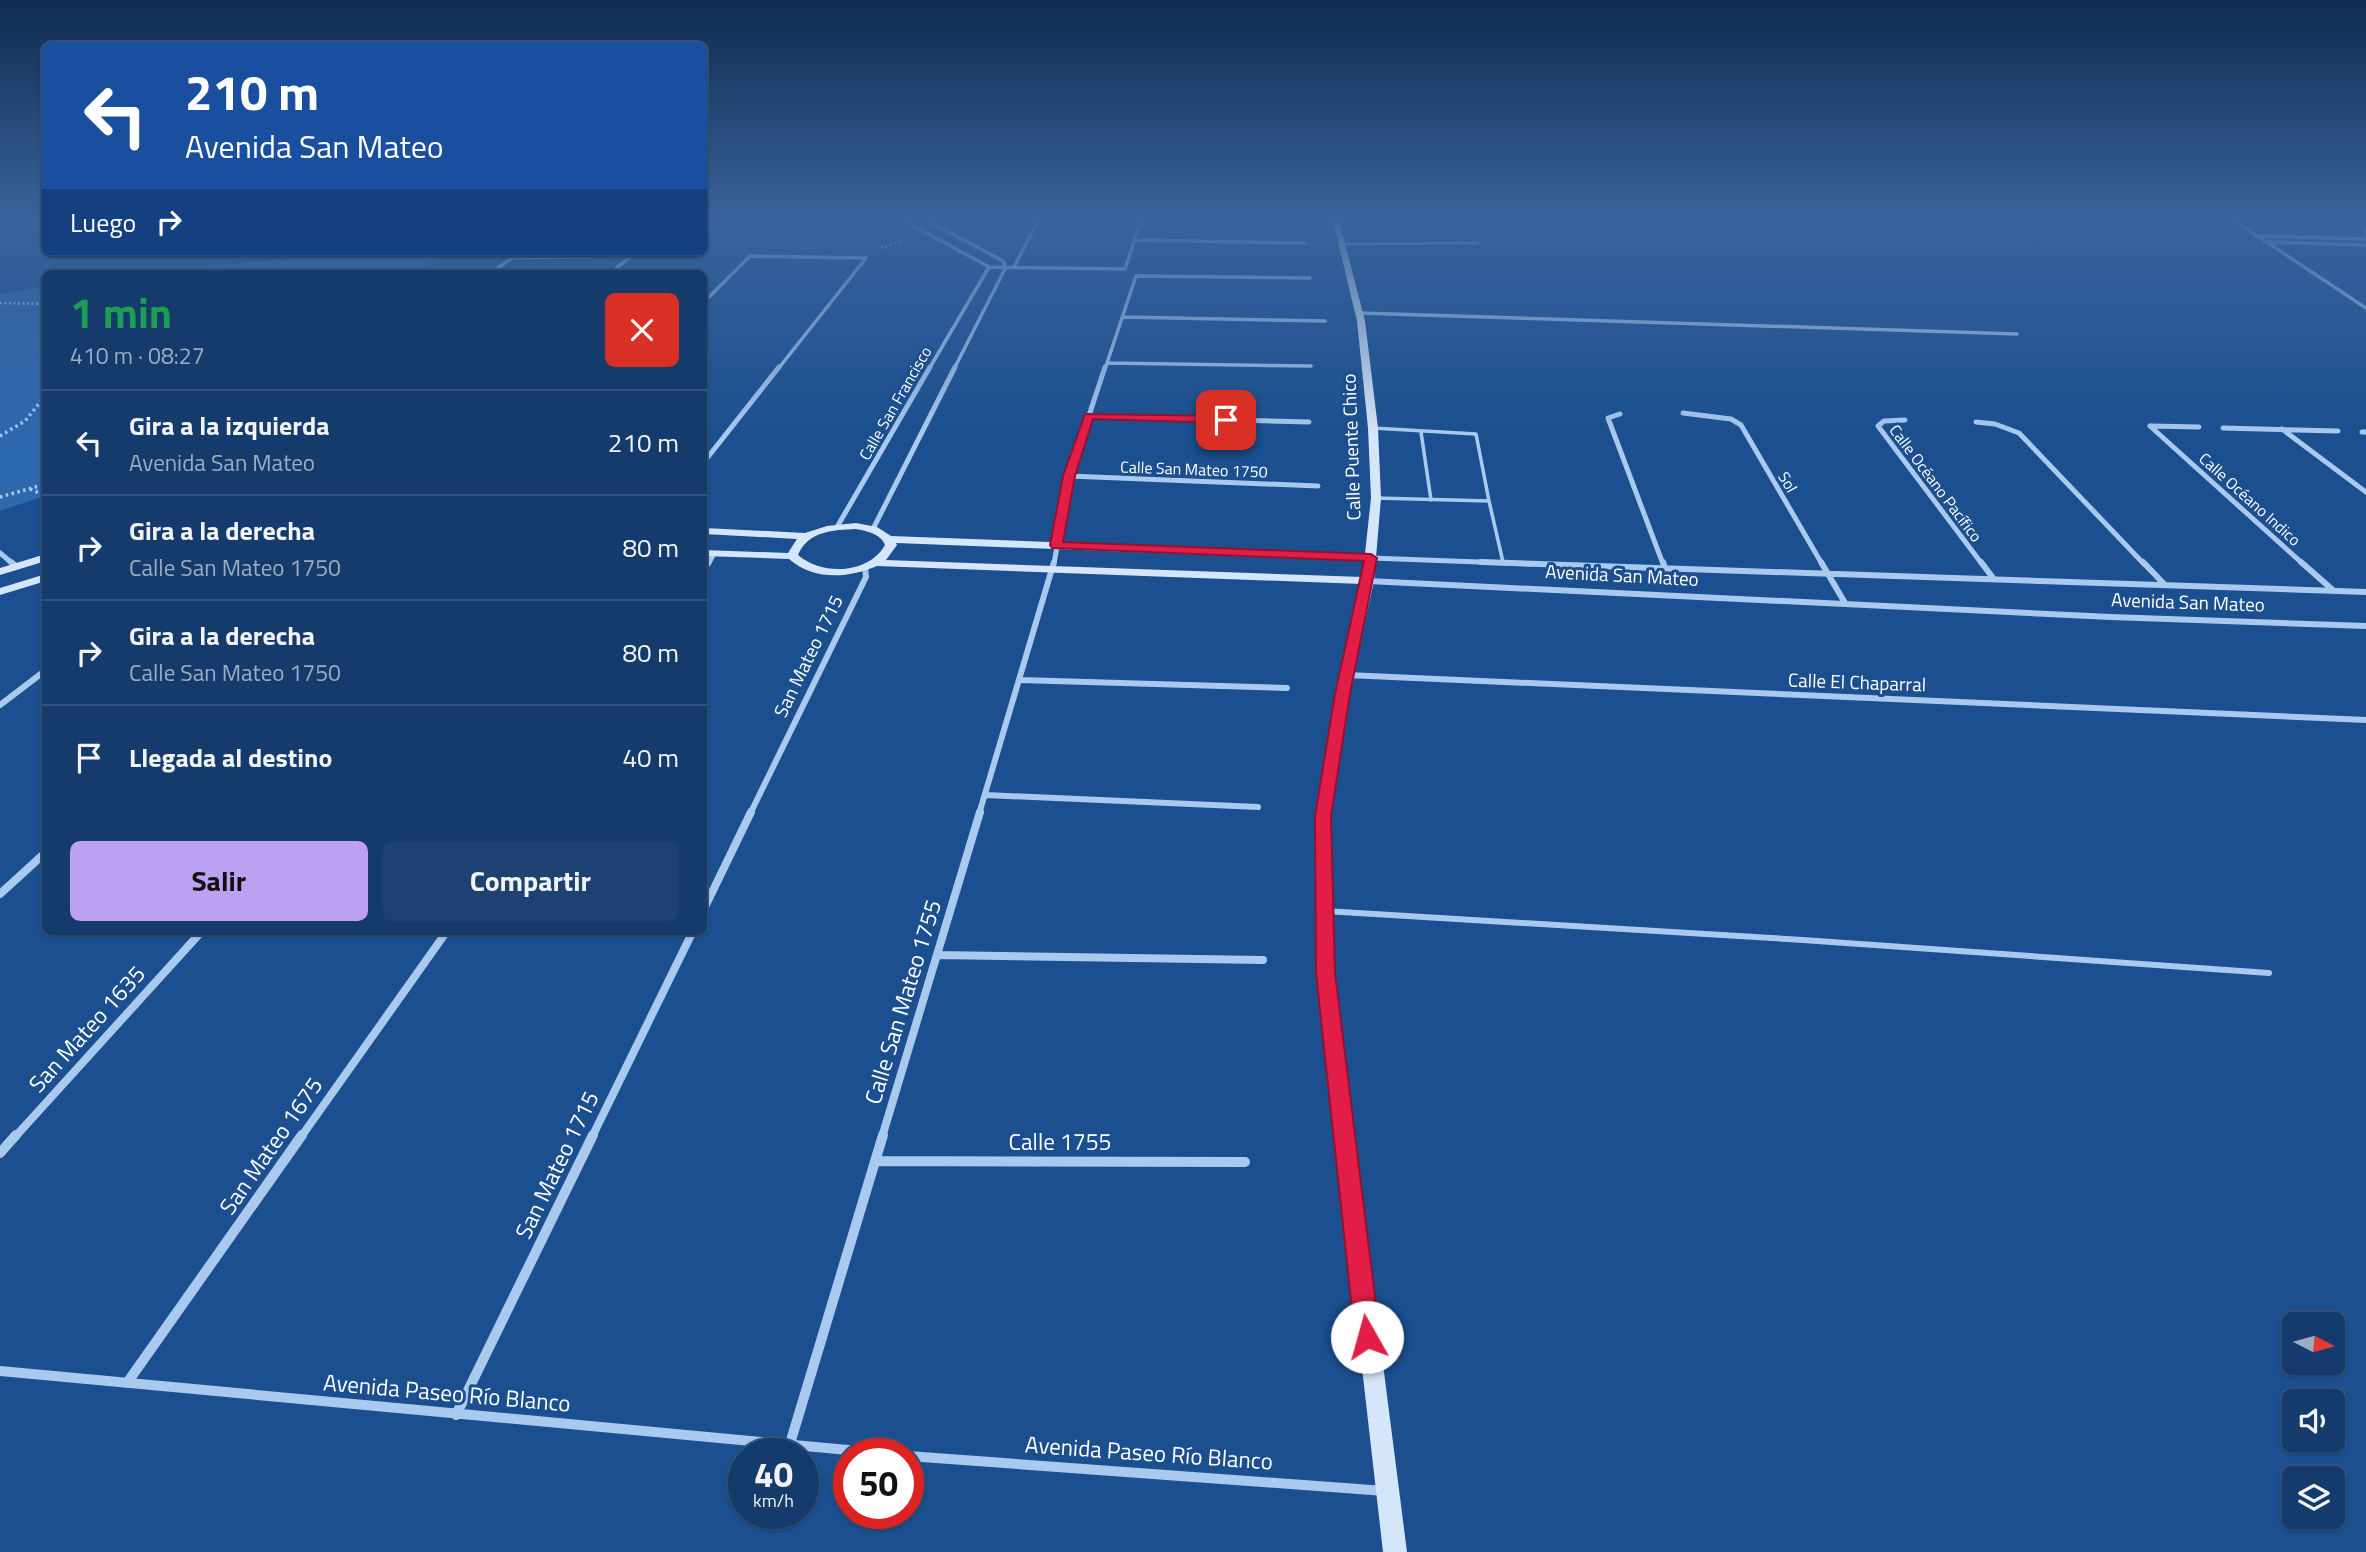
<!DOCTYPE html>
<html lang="es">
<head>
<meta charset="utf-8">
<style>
	:root { --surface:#143b6b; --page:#1d4271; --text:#f1f3f6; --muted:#9dadc1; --line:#33557e; --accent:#bca0f2 }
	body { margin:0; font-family:"Titillium Web",sans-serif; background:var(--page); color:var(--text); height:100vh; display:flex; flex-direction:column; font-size:26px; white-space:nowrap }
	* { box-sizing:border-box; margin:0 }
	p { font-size:23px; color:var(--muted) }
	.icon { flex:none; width:38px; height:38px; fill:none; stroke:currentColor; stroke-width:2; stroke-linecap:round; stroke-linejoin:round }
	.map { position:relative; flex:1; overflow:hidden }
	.drawer { position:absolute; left:42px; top:270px; width:665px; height:665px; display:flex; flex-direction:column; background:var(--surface); border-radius:10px; box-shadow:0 2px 5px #0004,0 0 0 2px var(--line) }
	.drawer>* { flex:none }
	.top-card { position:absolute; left:42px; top:42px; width:665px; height:214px; border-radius:10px; box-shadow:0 2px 5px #0004,0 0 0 2px var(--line); background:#1a4fa0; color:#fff; overflow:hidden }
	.needle { width:46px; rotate:96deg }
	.buttons { position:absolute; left:2282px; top:1312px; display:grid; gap:14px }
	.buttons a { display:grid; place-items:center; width:63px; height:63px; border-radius:10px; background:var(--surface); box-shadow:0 2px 5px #0004,0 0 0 2px var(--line); font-size:35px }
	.speed { position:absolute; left:728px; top:1438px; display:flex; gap:14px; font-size:35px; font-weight:700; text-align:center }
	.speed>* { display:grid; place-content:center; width:91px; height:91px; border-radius:50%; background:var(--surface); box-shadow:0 2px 5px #0004,0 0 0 2px var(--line); line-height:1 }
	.speed small { font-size:18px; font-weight:400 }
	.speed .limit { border:10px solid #d22; background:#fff; color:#111 }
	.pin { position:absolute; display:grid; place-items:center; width:60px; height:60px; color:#fff; margin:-30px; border-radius:14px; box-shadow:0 4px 10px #0006 }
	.me { position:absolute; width:77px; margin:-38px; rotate:353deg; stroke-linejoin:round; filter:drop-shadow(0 0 5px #0008) }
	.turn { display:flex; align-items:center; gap:24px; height:147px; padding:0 28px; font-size:32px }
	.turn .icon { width:91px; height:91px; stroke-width:2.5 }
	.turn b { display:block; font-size:49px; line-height:60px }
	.then { display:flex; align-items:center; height:66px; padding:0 28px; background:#0003; gap:14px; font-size:26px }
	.round { display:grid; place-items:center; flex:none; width:74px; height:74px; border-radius:10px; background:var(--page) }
	.head { display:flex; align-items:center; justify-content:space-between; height:119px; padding:0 28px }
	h1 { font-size:42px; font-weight:700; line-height:52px; color:#1e9e55 }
	.action { display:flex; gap:14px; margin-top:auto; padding:14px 28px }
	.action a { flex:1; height:80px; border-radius:10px; background:var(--accent); color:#111; font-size:28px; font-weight:700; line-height:80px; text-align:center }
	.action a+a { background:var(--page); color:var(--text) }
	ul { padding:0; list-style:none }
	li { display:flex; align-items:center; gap:21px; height:105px; padding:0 28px; border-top:2px solid var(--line) }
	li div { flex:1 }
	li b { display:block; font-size:26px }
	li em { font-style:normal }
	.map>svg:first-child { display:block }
	.green { fill:#2e69ad }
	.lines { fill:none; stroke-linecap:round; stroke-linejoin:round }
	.path-far1 { stroke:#a9c9ee; stroke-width:2.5; stroke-dasharray:2 2.5; stroke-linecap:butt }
	.path { stroke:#a9c9ee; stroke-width:3.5; stroke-dasharray:2.5 3.5; stroke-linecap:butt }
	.lane-far2 { stroke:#a9c9ee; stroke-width:2.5 }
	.lane-far1 { stroke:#a9c9ee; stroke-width:3.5 }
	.lane { stroke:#a9c9ee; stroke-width:6 }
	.street-far4 { stroke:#a9c9ee; stroke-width:3.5 }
	.street-far3 { stroke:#a9c9ee; stroke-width:5 }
	.street-far2 { stroke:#a9c9ee; stroke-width:6 }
	.street-far1 { stroke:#a9c9ee; stroke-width:8 }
	.street { stroke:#a9c9ee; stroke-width:10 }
	.secondary { fill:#d6e6fa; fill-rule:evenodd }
	.route { fill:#e11d48; stroke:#92132f; stroke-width:2 }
	.labels { text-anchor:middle; stroke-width:6; stroke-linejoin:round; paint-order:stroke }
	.far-street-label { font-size:16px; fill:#fff; stroke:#1b4f8f }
	.street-label { font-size:19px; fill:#fff; stroke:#1b4f8f }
	.near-street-label { font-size:23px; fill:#fff; stroke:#1b4f8f }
</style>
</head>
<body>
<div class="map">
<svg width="2366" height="1552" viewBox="0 0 2366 1552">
	<rect width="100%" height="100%" fill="#1b4f8f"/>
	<path class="green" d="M362,252h84l-32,21h-276z
		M45,287v209l-45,15v-217z"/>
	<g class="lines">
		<path class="path-far1" d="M881,248l22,-7
			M302,273l29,-3 11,3
			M0,303l46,1"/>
		<path class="path" d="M0,436l25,-15 21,-26
			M30,489l16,7
			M0,497l46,-13"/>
		<path class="lane-far2" d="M1343,244l135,-1"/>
		<path class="lane-far1" d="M1373,428l103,6 13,67 -113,-3
			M1421,432l10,68
			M1489,501l14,61"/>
		<path class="lane" d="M1325,911l478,29 466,33"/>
		<path class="street-far4" d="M913,217l-3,6 2,2 77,42 -60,102
			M933,217l-3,5 73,39 3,6 -52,102
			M2229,217l137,91
			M704,225l7,-8
			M2366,229v3
			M2255,236l111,3
			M1135,240l170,3
			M2265,242l101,3
			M989,267l136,2 17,-52
			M1014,267l26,-50
			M491,273l21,-15 119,-2
			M610,273l20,-16
			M704,302l46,-46 116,2
			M1359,313l658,21
			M1122,317l203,4
			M1107,363l204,3
			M778,369l88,-111
			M1105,369l31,-93 174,2"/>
		<path class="street-far3" d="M1683,413l48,6 10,6 81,139
			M1620,414l-12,4 55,146
			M1089,416l220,6
			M1905,420l-21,1 -6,5 104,138
			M1976,422l19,2 24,9 125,131
			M2150,426l153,138
			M2151,426l48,1
			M2223,428l115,3
			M2282,429l84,63
			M2362,432h4
			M704,462l75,-95
			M1069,476l249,10
			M837,527l93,-160
			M873,529l82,-162
			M0,553l13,11
			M1371,558l161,6
			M708,564l6,-10
			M1054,564l15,-88 36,-109"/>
		<path class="street-far2" d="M11,562l5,4
			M1481,562l885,30
			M1663,562l2,6
			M1821,562l24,41
			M1981,562l12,16
			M2143,562l22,23
			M2301,562l33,29
			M704,569l5,-7
			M1368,581l743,36 255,9
			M1347,675l1019,45
			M1020,680l267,8
			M0,705l46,-35
			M986,795l272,12
			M750,814l116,-237 -1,-10
			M979,814l75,-252"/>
		<path class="street-far1" d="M0,894l46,-42
			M704,909l47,-97
			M937,955l326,5
			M15,1137l187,-206
			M301,1137l146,-206
			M592,1137l101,-206
			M882,1137l98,-325"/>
		<path class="street" d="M0,1153l16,-18
			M875,1161l370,1
			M0,1371l891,83
			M127,1383l175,-248
			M456,1415l137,-280
			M789,1447l94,-312
			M908,1456l477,35"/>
		<path class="secondary" d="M1332,217h6l27,104 13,107 3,70 -7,83 -25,113 -19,121 3,158 74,579h-24l-66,-579 -1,-158 21,-121 25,-110 -485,-18c-28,12 -63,15 -88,-7l-85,-3v-6l84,3 9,-14 -93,-5v-6l101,5 22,-7 29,-3 21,4 14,9 474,18 6,-56 -3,-70 -11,-107zM856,529c11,2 25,5 29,16 -16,29 -63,31 -87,10 10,-24 35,-25 58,-26zM896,543l468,18 -1,16 -477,-17 11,-15z
			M46,554v7l-46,14v-7z
			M46,574v7l-46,14v-7z"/>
	</g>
	<linearGradient id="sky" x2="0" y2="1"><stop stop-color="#0f2b4f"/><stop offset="0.5" stop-color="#39639b"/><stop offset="1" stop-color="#39639b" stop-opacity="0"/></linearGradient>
	<rect width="2366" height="435" fill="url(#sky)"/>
	<path class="route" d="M1085,414l141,2 6,4 -6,3 -133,-4 -18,57 -12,66 308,12 6,4 -27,136 -19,122 4,157 45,364 -4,8 -9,3 -8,-3 -4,-8 -39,-364 -1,-157 20,-122 29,-133 -312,-13 -2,-3 13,-69z"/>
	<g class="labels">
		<g class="far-street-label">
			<text transform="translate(895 403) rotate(-60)" y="6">Calle San Francisco</text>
			<text transform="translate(1194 469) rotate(2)" y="6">Calle San Mateo 1750</text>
			<text transform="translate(1788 482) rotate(60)" y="6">Sol</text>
			<text transform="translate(1936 483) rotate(53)" y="6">Calle Océano Pacífico</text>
			<text transform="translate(2250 499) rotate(42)" y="6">Calle Océano Indico</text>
		</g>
		<g class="street-label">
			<text transform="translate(1351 447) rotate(-92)" y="7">Calle Puente Chico</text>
			<text transform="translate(1622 575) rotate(3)" y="7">Avenida San Mateo</text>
			<text transform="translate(2188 602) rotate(2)" y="7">Avenida San Mateo</text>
			<text transform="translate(808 656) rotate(-64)" y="7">San Mateo 1715</text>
			<text transform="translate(1857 682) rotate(2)" y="7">Calle El Chaparral</text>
		</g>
		<g class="near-street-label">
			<text transform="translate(903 1002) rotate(-73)" y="8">Calle San Mateo 1755</text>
			<text transform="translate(87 1029) rotate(-48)" y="8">San Mateo 1635</text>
			<text x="1060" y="1150">Calle 1755</text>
			<text transform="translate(271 1146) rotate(-55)" y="8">San Mateo 1675</text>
			<text transform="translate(557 1165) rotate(-64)" y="8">San Mateo 1715</text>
			<text transform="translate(447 1393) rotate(5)" y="8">Avenida Paseo Río Blanco</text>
			<text transform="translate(1149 1453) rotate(4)" y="8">Avenida Paseo Río Blanco</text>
		</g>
	</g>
</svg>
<div class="buttons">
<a><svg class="needle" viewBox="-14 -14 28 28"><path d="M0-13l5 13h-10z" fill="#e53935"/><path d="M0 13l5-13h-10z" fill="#9dadc1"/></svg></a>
<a><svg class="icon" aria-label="sound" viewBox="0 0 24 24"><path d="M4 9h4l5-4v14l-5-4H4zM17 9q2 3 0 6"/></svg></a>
<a><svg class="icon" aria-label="layers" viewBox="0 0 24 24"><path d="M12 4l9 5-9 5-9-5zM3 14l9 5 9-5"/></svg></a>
</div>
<div class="speed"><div>40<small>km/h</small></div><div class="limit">50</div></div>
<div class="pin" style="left:1226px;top:420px;background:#d93025"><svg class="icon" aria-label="arrive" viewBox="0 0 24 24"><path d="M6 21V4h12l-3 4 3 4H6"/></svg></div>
<svg class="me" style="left:1367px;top:1337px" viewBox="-20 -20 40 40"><circle r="19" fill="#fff"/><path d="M0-13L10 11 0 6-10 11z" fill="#e11d48"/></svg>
<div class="top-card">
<div class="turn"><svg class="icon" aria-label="left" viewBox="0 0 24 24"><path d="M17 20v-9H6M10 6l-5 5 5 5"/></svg><div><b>210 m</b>Avenida San Mateo</div></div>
<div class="then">Luego<svg class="icon" aria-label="right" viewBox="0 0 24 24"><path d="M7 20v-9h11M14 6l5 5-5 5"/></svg></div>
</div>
<section class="drawer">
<div class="head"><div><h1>1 min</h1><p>410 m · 08:27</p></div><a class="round" style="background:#d93025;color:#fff"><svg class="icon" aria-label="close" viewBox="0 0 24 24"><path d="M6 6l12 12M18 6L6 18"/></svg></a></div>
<ul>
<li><svg class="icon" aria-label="left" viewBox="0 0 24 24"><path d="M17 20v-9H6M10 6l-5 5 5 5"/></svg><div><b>Gira a la izquierda</b><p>Avenida San Mateo</p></div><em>210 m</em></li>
<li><svg class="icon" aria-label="right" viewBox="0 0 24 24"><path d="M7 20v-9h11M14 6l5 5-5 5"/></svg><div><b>Gira a la derecha</b><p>Calle San Mateo 1750</p></div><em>80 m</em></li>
<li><svg class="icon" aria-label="right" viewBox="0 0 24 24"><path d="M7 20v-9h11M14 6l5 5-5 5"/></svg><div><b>Gira a la derecha</b><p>Calle San Mateo 1750</p></div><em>80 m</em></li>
<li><svg class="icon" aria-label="arrive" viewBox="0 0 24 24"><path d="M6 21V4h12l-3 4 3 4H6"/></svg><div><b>Llegada al destino</b></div><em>40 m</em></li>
</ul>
<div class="action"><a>Salir</a><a>Compartir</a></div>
</section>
</div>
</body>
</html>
